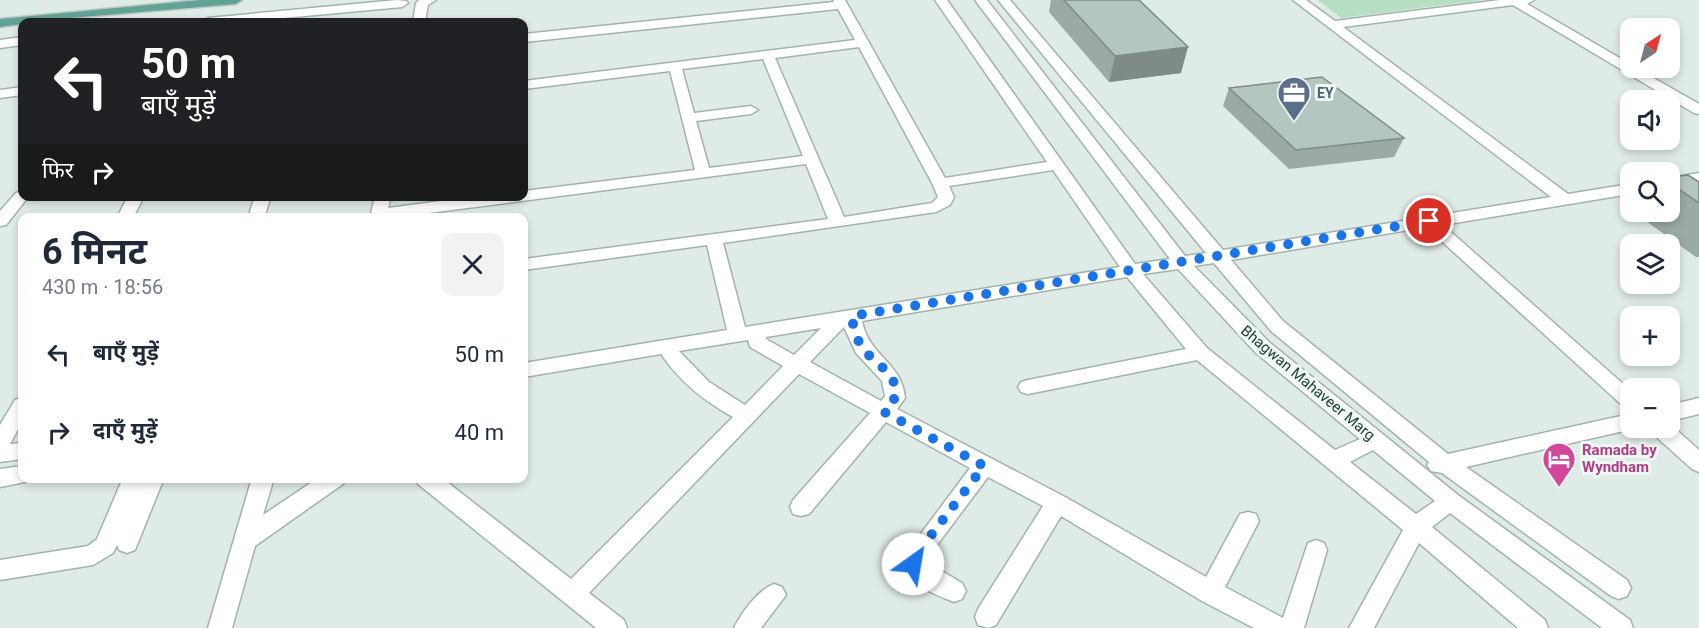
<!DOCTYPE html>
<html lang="hi">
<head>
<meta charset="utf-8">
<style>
	:root { --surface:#fff; --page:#f2f2f3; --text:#1f2937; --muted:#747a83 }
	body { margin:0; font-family:Roboto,"Noto Sans Devanagari",sans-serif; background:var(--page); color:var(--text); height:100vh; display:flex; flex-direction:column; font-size:22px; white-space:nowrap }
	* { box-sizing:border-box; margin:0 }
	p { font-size:20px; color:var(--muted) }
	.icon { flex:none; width:33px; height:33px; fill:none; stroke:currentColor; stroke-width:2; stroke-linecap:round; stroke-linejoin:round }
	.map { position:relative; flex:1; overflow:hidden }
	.drawer { position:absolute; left:18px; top:213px; width:510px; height:270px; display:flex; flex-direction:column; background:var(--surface); border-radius:12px; box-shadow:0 3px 9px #0003 }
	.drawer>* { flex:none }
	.guide { position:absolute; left:18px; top:18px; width:510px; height:183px; border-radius:12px; box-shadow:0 3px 9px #0003; background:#202124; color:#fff; overflow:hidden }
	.needle { width:39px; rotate:36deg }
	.fabs { position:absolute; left:1620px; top:18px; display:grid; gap:12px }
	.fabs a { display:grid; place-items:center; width:60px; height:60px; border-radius:12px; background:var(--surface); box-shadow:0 3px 9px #0003; font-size:30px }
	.pin { position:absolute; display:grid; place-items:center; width:51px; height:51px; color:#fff; margin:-26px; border:3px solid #fff; border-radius:50%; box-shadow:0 2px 6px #0007 }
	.me { position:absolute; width:66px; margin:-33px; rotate:32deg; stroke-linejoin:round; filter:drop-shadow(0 0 4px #0008) }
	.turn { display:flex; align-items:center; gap:21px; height:126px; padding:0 24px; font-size:27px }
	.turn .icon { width:78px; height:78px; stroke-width:2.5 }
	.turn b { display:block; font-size:42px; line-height:51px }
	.then { display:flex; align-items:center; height:57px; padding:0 24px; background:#0003; gap:12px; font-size:22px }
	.round { display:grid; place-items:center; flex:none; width:63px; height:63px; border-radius:12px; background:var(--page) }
	.headline { display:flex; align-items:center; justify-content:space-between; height:102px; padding:0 24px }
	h1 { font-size:36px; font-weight:700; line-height:45px }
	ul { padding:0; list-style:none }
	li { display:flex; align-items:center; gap:18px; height:78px; padding:0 24px }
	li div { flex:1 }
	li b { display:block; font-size:22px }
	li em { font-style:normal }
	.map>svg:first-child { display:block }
	.green { fill:#b6dec2 }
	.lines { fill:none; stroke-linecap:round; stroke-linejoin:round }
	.minor-casing { stroke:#a2b3ad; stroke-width:3 }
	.major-casing { stroke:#c0c8c6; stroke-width:3 }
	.minor { fill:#fff; fill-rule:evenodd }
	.major { fill:#61a394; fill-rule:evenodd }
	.wall { fill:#9baaa4 }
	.shaded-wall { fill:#7e8b86 }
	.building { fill:#b4c6bf; stroke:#7e8b86; stroke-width:1.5 }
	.route { stroke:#1a73e8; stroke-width:10; stroke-dasharray:0 18 }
	.labels { text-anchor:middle; stroke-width:6; stroke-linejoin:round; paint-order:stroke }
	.far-service-label { font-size:14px; font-weight:bold; fill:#4e5e75; stroke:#eff8f4; text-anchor:start }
	.street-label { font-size:15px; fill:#1f3c35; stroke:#eff8f4 }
	.hotel-label { font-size:15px; font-weight:bold; fill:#b23c85; stroke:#eff8f4; text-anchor:start }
</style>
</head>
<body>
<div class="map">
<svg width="1699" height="628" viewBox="0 0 1699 628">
	<rect width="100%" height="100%" fill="#dfebe6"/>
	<path class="green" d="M1318,0h164l-141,18z"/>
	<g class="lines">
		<g class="minor-casing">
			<path id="minor" d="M397,0l9,1 2,2 -6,4 -162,15h-38l6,-4z
				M419,0h17l-8,5 -3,17h-12l3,-19z
				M833,0h12l100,178 102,-16 -112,-162h12l188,264 35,-5 -195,-259h12l198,256 21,-3 -208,-253h12l213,250 328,-53 -258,-197h13l29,21 165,-21h34l-7,4 103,60v4h6l63,36v10l-5,-1 -181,-108 -170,22 225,167 62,-10v10l-187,31 187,165v18l-7,-2 -197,-179 -195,33 52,61 165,133 182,-40v14h7l-171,39 161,113 4,8 -4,8 -8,3 -8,-3 -169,-123 -11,-2 -4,-6 2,-3 -158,-131 -57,-68 -20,3 76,77 188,152 172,125 3,8h-31l-152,-115 -18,14 113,93 3,8h-30l-99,-85 -45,85h-25l54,-98 -206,-170 -169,34 -7,-2 -3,-5 3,-5 7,-2 158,-31 -59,-72 -265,44c7,36 40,41 43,77l-8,11 168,88 141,80 34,-63 8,-2 8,2 3,7 -34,66 58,31 25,-75 8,-3 8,3 3,7 -23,78h-50l-52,-27 -141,-85 -65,109 -8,3 -10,-3 -3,-8 3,-8 65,-103 -55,-29 -63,84 37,22 4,8 -4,8 -8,3c-18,-7 -52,-20 -52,-43l68,-91 -84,-46 -77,92 -8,2 -8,-2 -3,-7 3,-7 77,-87 -71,-39 -210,219 35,27 3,8h-31l-178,-144 -2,-6h26l129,101 162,-162c-29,-16 -53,-35 -72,-63l-137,23v-14l203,-33 -20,-85 -183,25v-11l304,-40 -22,-55 -416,54h-20l5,-22h16l-3,12 91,-12h45v-5l171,-21 -25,-99 -146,18v-8l331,-41 -17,-31 -314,33v-8l310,-32zM859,47l73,136 6,14 -6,6 -88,14 -69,-159zM763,59l40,97 -94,12 -13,-47 55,-7 7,-4 -7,-4 -57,7 -12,-44zM1053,170l67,97 -375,60 -22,-84 213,-31 14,-7 4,-8 -5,-11zM1178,269l78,84 104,86 -25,11 -128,-102 -64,-74zM844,327l12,26 26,28 3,15 -4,5 -71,-39zM821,328l-27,27 -28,-16v-2zM748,340l2,7 33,19 -38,39 -36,-23 -30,-31zM1373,450l62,51 -19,13 -66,-52z
				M22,37v8l-22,3v-8z
				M22,87v8l-22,3v-8z
				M1699,173v10l-29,3v-8z
				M22,191v5h7l-23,29 -6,1v-15l16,-18z
				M128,196h16l-11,22h-16z
				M255,196h16l-7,22h-16z
				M22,397v25l-12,22 12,-1v16l-22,3v-37l15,-25z
				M1699,398v16l-29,7v-16z
				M1670,424l29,26v22l-7,-3 -39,-35 -3,-6h20z
				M22,466v12h9l-1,3 -30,6v-18z
				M123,478h41l-29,72 -8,3 -8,-3 -2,-5 -4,8 -20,12 -93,15v-20l88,-14 9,-7z
				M252,478h22l-11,37 55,-37h27l-2,6 -88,62 -23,82h-24z
				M774,584l8,3 4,8 -25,33h-27c7,-15 24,-38 40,-44z"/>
		</g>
		<g class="major-casing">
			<path id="major" d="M200,0h42l-6,4 -214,18v2l-22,3v-8z"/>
		</g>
		<use href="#minor" class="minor"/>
		<use href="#major" class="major"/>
	</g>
	<path class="wall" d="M1051,0h88l42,73 -72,9 -60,-70z
		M1229,88l175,50 -10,19 -105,12 -66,-63z
		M1670,177l29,5v75h-3l-60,-43 2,-2h32z"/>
	<path class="shaded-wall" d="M1188,47l-7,26 -72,9 6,-26z"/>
	<path class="building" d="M1064,0h75l49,47 -73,9z
		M1322,77l82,61 -108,12 -67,-62z
		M1688,175l11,7v21l-29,-20v-6z"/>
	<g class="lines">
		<path class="route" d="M913,564v-5l71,-93 -100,-54c4,-4 9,-10 11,-15 5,-21 -19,-33 -30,-46 -8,-9 -12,-23 -13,-35l577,-95"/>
	</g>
	<defs>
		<g id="office-pin" transform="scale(1.725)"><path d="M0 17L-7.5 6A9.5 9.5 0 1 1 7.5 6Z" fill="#5c6f8a" stroke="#eff8f4"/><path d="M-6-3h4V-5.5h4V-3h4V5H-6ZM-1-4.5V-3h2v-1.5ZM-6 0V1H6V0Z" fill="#fff"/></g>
		<g id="hotel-pin" transform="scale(1.725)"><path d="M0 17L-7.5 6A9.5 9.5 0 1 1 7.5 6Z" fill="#d1479c" stroke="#eff8f4"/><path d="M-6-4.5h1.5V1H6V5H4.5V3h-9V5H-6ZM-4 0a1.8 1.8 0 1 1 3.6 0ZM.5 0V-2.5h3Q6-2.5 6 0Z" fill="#fff"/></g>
	</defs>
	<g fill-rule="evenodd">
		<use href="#office-pin" x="1294" y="93"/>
		<use href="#hotel-pin" x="1559" y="459"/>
	</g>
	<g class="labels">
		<g class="far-service-label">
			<text x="1317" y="98">EY</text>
		</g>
		<g class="street-label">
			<text transform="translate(1308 383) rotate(40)" y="5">Bhagwan Mahaveer Marg</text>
		</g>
		<g class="hotel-label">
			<text x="1582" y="455">Ramada by<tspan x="1582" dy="17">Wyndham</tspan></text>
		</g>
	</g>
</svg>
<div class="fabs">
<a><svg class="needle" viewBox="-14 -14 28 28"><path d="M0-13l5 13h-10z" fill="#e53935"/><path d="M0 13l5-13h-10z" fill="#747a83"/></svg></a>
<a><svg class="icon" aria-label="sound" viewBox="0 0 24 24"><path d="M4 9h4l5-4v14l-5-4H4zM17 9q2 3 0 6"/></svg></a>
<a><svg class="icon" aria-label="search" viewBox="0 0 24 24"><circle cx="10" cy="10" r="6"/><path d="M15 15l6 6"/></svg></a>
<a><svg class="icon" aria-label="layers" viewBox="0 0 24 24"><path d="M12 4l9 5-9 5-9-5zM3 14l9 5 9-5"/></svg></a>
<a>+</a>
<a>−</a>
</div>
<div class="pin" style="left:1429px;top:221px;background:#d93025"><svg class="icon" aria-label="arrive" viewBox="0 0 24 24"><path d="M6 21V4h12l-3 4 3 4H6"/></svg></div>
<svg class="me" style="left:913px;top:564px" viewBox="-20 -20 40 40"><circle r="19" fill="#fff"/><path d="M0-13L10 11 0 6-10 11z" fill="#1a73e8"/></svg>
<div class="guide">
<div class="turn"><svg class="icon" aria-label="left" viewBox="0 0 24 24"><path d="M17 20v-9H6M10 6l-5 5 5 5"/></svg><div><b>50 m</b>बाएँ मुड़ें</div></div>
<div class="then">फिर<svg class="icon" aria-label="right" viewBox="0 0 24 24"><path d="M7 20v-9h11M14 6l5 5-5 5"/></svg></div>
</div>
<section class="drawer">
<div class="headline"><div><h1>6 मिनट</h1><p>430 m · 18:56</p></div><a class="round"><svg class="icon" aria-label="close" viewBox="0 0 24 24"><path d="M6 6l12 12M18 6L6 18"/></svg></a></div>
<ul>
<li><svg class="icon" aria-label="left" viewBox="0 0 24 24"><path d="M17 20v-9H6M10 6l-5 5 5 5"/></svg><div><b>बाएँ मुड़ें</b></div><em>50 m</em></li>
<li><svg class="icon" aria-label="right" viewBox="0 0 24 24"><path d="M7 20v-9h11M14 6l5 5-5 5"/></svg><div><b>दाएँ मुड़ें</b></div><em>40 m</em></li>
</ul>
</section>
</div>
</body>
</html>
